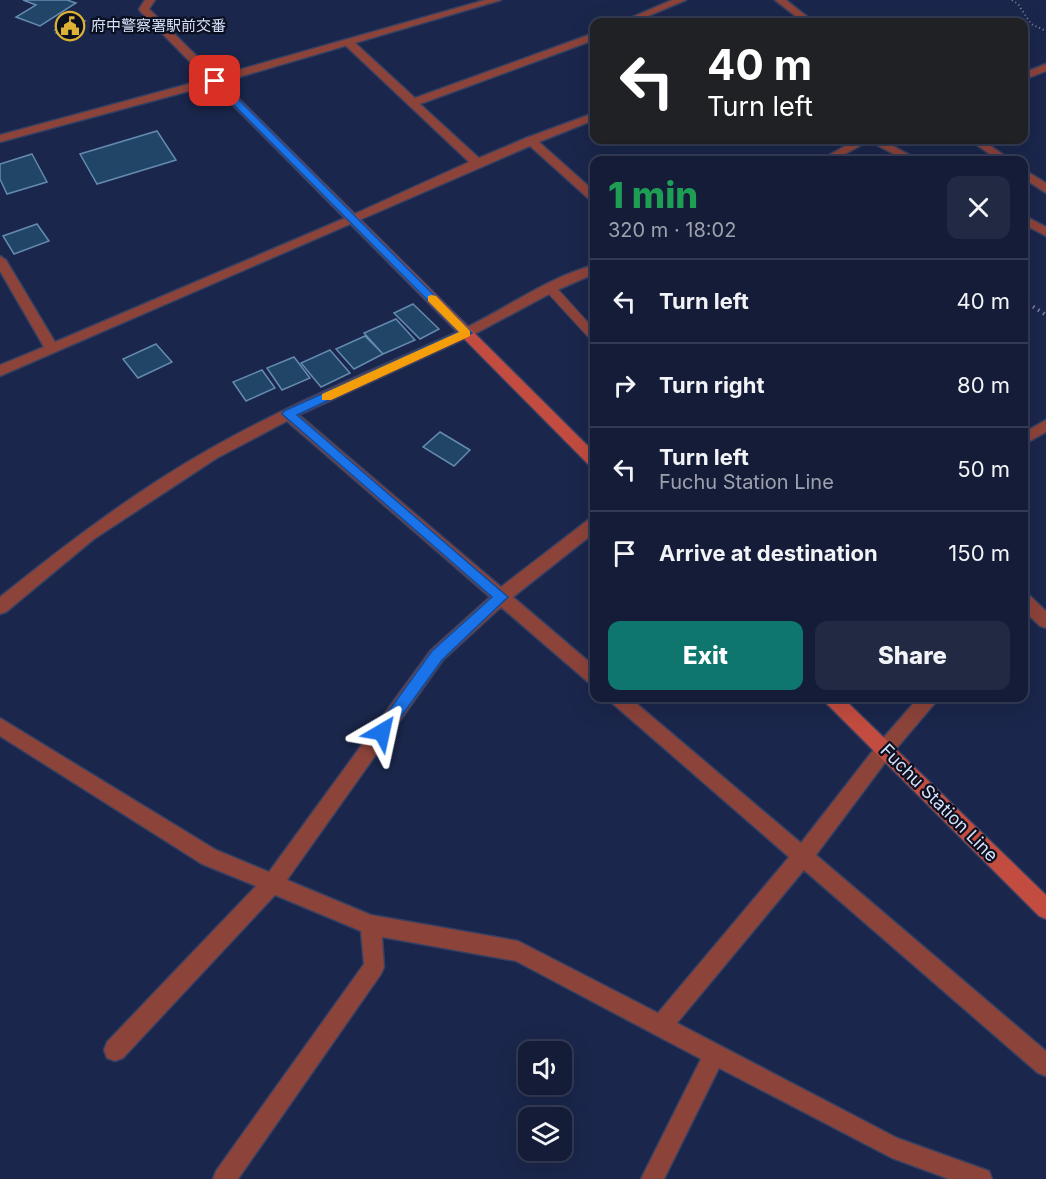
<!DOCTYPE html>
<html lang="en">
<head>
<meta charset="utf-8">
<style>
	:root { --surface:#141c38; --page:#212943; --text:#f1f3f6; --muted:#9da1ae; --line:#333a53; --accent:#0f766e }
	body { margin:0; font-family:Inter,"Noto Sans JP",sans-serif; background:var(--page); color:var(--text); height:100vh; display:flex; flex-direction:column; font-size:22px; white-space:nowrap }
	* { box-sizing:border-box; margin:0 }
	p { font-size:20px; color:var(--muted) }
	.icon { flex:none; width:33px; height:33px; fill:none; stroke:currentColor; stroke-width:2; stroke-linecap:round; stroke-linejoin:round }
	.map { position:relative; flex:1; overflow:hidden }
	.details { position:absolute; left:590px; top:156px; width:438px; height:546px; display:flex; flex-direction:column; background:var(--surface); border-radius:12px; box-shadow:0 6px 24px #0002,0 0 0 2px var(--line) }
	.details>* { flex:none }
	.guide { position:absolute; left:590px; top:18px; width:438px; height:126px; border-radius:12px; box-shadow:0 6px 24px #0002,0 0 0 2px var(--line); background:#202124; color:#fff; overflow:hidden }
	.controls { position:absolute; left:518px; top:1041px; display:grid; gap:12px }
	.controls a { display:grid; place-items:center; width:54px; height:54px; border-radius:12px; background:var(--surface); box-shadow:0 6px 24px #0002,0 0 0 2px var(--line); font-size:30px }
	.pin { position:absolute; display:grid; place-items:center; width:51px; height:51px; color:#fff; margin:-26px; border-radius:12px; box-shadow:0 3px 9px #0006 }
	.me { position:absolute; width:66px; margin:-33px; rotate:36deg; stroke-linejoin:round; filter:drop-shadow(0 0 4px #0008) }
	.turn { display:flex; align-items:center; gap:21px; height:126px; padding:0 18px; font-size:27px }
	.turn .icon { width:78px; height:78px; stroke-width:2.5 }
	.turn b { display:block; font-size:42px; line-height:51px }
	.round { display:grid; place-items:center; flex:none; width:63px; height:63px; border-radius:12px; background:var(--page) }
	.overview { display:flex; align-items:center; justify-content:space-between; height:102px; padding:0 18px }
	h1 { font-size:36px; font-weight:800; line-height:45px; color:#1e9e55 }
	.button { display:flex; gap:12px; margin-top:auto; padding:12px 18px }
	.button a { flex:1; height:69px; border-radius:12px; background:var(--accent); color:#fff; font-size:24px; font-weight:800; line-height:69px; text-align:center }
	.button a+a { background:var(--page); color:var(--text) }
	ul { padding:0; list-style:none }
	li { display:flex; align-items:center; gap:18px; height:84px; padding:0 18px; border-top:2px solid var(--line) }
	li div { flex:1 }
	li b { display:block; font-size:22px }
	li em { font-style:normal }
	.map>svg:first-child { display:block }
	.building { fill:#214566; stroke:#648aaf; stroke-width:1.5 }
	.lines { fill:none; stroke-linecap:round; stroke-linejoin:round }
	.service-casing { stroke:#344063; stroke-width:2 }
	.minor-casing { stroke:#344063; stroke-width:3 }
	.tertiary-casing { stroke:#344063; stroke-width:3 }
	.secondary-casing { stroke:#344063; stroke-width:3 }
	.path-far1 { stroke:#7b86a4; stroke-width:2; stroke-dasharray:1 3; stroke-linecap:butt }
	.path { stroke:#7b86a4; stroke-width:4; stroke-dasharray:1.5 4.5; stroke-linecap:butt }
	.service { fill:#8c433a; fill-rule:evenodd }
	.minor { fill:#8c433a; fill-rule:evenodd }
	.tertiary { fill:#8c433a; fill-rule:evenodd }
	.secondary { fill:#c24c40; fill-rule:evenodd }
	.route { fill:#1a73e8; stroke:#114b97; stroke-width:1.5 }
	.slow { fill:#f59e0b }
	.labels { text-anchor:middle; stroke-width:4.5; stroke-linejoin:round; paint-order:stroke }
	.far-poi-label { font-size:15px; fill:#d5dff7; stroke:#0b1021; text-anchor:start }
	.street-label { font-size:18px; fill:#d5dff7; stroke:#0b1021 }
</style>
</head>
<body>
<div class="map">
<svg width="1046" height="1179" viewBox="0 0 1046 1179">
	<rect width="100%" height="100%" fill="#1a264b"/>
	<path class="building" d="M23,0h44l9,3 -36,23 -24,-9 20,-12z
		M75,18l10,3 -22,15 -7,-3 2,-2 -3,-1z
		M157,131l19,29 -79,24 -17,-30z
		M32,154l15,28 -40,12 -7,-15v-15z
		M37,224l12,17 -35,13 -11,-18z
		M413,304l26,25 -19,10 -26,-26z
		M396,319l19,21 -32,14 -19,-21z
		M365,336l18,18 -29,15 -18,-20z
		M156,344l16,18 -34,16 -15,-19z
		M330,350l20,23 -29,14 -20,-24z
		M294,357l16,21 -28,12 -15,-22z
		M262,370l13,18 -29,13 -13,-19z
		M440,432l30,18 -16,16 -31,-19z"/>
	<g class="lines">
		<g class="service-casing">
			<path id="service" d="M550,284l4,1 40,44v11l-4,-1 -44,-48 -1,-3z"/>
		</g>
		<g class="minor-casing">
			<path id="minor" d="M672,0h14l-52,22h-13z
				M594,33v7l-174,64 59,54 47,-20 68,-25v7l-55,22 55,49v10l-4,-1 -60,-54 -530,230v-11l44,-18 -44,-76v-15l6,4 49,82 295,-126 119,-54 -124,-117v-4h8l62,57z
				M1046,64v7l-23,9v-7z
				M856,140h26l37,20h-14l-36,-19 -35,19h-14z
				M1023,215l23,12v9l-23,-12z
				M594,265v9l-39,17 -84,45 -172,79 202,172 87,-67 6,-2v15l-81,64 81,69v19l-6,-3 -87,-75 -58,53 -156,220 84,35 147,26 140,72 131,-156 -177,-154 -3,-5h21l171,145 77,-99 40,-46h20l-3,5 -45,53 -74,99 230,196v25l-8,-3 -234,-203 -127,153 220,115 92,33 3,8h-43l-57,-21 -173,-90 -55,111h-23l60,-120 -185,-98 -134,-24 2,30 -3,7 -143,205h-25l3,-8 148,-207 -3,-33 -86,-36 -152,163 -8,3 -8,-3 -3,-8 3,-8 149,-156 -54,-22 -202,-128v-18l216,132 53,22 162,-222 59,-53 -203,-176 -70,37 -123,81 -88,73 -6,2v-17c66,-53 134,-105 208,-147 80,-46 167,-80 251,-119 45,-21 87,-53 135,-66z
				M1046,420v12l-23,13v-12z
				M1023,593l6,2 17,16v17l-6,-2 -17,-16z"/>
		</g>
		<g class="tertiary-casing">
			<path id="tertiary" d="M145,0h10l-6,9 68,67 268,-76h16l-282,83 -219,59v-7l207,-56 -67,-68 -1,-2z
				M775,0h11l28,22h-11z
				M970,140h12l29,20h-13z
				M1023,169l23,14v10l-23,-15z"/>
		</g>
		<g class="secondary-casing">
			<path id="secondary" d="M215,78l4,1 375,373v15l-5,-2 -378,-382 -1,-2z
				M823,698h20l203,197v24l-7,-3 -213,-213z"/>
		</g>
		<path class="path-far1" d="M1012,0l6,4 13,20 15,7"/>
		<path class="path" d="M1023,300l23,15"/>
		<use href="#service" class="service"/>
		<use href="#minor" class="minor"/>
		<use href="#tertiary" class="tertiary"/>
		<use href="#secondary" class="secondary"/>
	</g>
	<path class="route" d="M212,79h6l254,254 -175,82 211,182 -66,63 -55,76 -5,2 -5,-2 -2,-4 2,-5 55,-76 60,-54 -210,-183 2,-3 175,-79 -247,-249z"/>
	<path class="slow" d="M432,295l4,1 34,35v5l-139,64h-9v-6l137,-62 -31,-31v-5z"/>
	<defs>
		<g id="civic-ring" transform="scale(1.5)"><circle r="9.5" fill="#0b1021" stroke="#ddb133" stroke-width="1.5"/><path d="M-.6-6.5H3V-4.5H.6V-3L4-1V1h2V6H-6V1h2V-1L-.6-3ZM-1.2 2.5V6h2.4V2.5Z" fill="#ddb133"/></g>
	</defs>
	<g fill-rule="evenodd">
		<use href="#civic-ring" x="70" y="26"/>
	</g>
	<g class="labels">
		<g class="far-poi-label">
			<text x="91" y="31">府中警察署駅前交番</text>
		</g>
		<g class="street-label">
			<text transform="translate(939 803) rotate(45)" y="6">Fuchu Station Line</text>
		</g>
	</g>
</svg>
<div class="controls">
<a><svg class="icon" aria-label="sound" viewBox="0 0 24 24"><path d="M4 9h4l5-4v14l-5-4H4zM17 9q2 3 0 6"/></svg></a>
<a><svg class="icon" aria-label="layers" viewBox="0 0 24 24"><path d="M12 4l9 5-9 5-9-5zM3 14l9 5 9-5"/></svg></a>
</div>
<div class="pin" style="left:215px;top:81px;background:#d93025"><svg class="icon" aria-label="arrive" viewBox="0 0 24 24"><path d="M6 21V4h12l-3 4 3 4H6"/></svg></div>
<svg class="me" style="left:382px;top:732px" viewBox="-20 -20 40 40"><path d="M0-17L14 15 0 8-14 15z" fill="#1a73e8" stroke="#fff" stroke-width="4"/></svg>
<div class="guide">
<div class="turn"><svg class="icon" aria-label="left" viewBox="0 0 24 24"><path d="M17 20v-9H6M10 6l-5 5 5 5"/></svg><div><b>40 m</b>Turn left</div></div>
</div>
<section class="details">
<div class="overview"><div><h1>1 min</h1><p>320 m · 18:02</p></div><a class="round"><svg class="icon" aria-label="close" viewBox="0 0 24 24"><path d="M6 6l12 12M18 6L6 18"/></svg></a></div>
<ul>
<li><svg class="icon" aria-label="left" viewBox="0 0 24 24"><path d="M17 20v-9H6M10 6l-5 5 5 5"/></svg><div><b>Turn left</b></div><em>40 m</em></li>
<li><svg class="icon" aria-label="right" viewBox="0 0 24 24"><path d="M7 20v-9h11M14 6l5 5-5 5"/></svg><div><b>Turn right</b></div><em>80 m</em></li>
<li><svg class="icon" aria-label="left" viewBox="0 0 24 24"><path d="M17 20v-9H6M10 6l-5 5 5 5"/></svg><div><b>Turn left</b><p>Fuchu Station Line</p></div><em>50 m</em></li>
<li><svg class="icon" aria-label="arrive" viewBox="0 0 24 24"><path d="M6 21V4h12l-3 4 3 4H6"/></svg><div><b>Arrive at destination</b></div><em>150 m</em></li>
</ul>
<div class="button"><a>Exit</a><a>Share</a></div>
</section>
</div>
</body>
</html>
